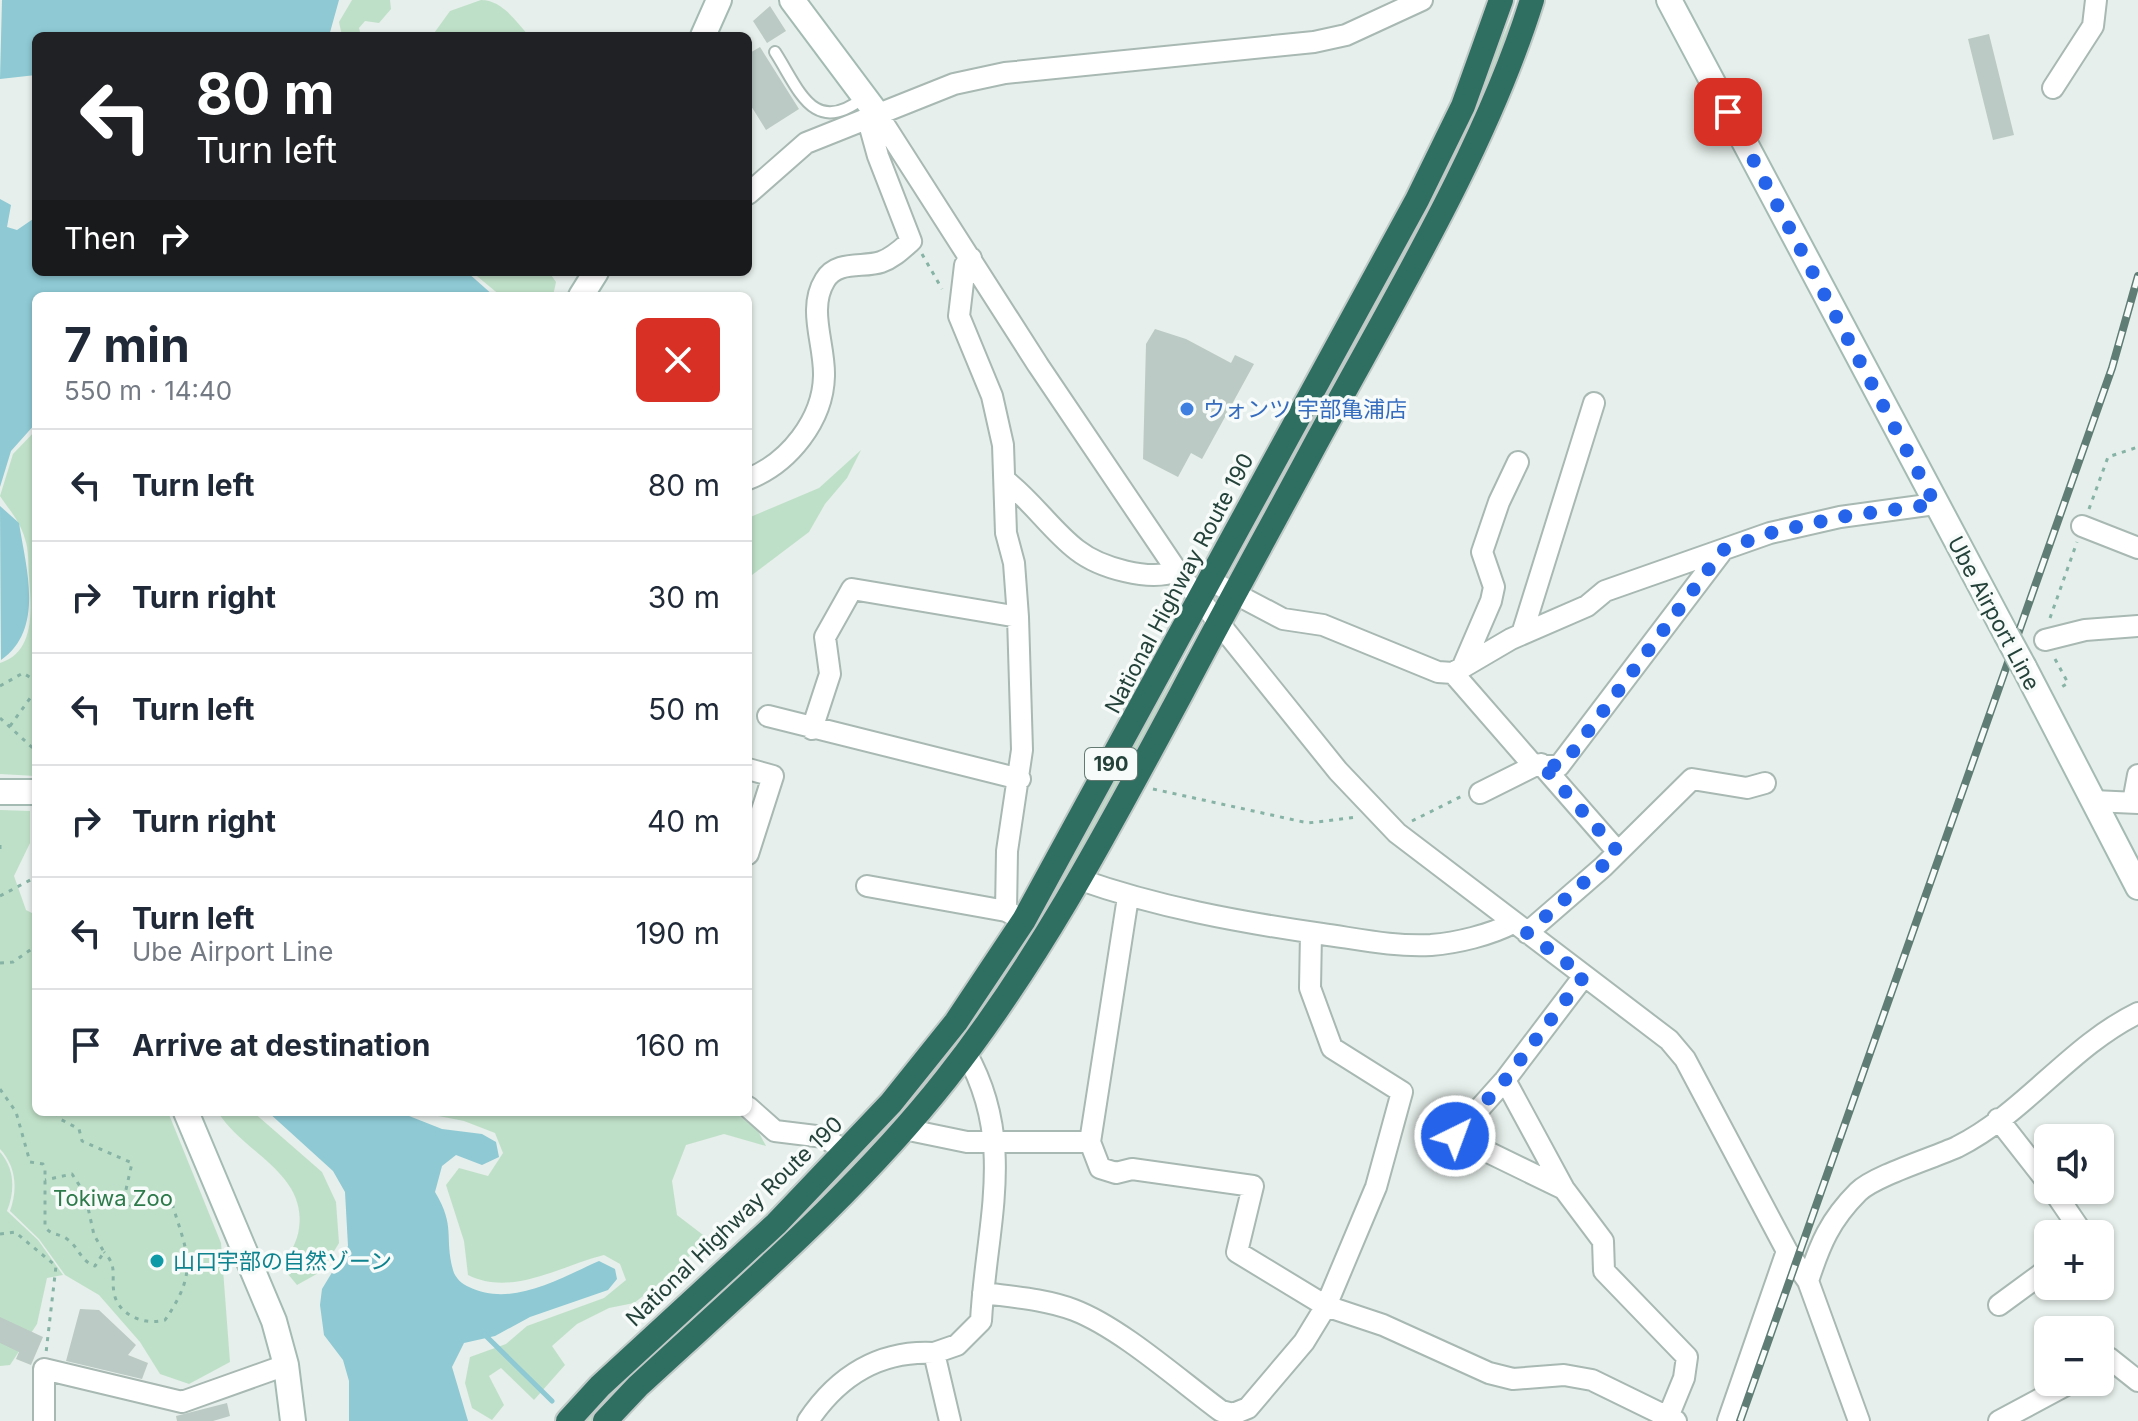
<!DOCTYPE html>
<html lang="en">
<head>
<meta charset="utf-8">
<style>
	:root { --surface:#fff; --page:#f2f2f3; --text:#1f2937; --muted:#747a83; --line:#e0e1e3 }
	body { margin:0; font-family:Inter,"Noto Sans JP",sans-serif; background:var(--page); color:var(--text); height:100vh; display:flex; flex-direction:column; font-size:30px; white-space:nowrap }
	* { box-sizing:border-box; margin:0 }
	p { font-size:26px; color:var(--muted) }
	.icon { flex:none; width:44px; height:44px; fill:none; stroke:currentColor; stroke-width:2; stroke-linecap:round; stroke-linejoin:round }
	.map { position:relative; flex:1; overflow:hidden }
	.details { position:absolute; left:32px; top:292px; width:720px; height:824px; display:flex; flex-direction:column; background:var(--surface); border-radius:12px; box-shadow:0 2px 6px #0004 }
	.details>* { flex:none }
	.banner { position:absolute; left:32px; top:32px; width:720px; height:244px; border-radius:12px; box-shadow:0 2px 6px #0004; background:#202124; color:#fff; overflow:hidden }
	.controls { position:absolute; left:2034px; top:1124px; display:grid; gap:16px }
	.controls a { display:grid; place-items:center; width:80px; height:80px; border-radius:12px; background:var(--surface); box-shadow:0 2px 6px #0004; font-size:40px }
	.pin { position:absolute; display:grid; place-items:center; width:68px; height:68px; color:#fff; margin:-34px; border-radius:16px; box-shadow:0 4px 12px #0006 }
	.me { position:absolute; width:88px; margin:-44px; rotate:42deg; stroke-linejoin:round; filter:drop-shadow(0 0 6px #0008) }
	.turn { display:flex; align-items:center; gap:28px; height:168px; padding:0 32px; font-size:36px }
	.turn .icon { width:104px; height:104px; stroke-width:2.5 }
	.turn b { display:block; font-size:56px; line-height:68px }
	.then { display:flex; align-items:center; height:76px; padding:0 32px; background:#0003; gap:16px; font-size:30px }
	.round { display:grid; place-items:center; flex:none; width:84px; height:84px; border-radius:12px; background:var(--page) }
	.overview { display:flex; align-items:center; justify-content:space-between; height:136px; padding:0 32px }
	h1 { font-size:48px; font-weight:700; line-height:60px }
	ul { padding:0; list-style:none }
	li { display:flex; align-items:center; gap:24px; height:112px; padding:0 32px; border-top:2px solid var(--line) }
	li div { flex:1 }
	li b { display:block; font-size:30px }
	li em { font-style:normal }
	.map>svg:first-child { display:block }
	.green { fill:#bfe0c8 }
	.water { fill:#8ec9d4 }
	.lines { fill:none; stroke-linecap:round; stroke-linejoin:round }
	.stream { stroke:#8ec9d4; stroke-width:5 }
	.building { fill:#bbcac4 }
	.lane-casing { stroke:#a8b8b2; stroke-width:14 }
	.street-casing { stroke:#a8b8b2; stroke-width:24 }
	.secondary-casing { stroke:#a4bbb3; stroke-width:28 }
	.highway-casing { stroke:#c2cac8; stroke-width:28 }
	.path { stroke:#86b3a5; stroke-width:3; stroke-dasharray:4 6; stroke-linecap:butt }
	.lane { stroke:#fff; stroke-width:10 }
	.street { stroke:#fff; stroke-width:20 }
	.secondary { stroke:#fff; stroke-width:24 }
	.highway { stroke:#2f6f62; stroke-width:24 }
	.rail-casing { stroke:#5f7d75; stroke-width:8 }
	.rail { stroke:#f7fbf9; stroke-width:5; stroke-dasharray:15; stroke-linecap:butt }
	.secondary-bridge-casing { stroke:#a4bbb3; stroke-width:28; stroke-linecap:butt }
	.secondary-bridge { stroke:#fff; stroke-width:24 }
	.route { stroke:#2563eb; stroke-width:14; stroke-dasharray:0 25.2 }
	.shop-dot { fill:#3f7fe0; stroke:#f7fbf9; stroke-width:3 }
	.culture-dot { fill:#0f9aa8; stroke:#f7fbf9; stroke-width:3 }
	.labels { text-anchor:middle; stroke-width:7; stroke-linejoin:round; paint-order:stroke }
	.shield { fill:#f7fbf9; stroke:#637a73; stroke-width:2 }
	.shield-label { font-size:20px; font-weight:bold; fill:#24423a }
	.shop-label { font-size:22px; fill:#366cbe; stroke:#f7fbf9; text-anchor:start }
	.street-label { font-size:22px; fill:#24423a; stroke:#f7fbf9 }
	.park-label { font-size:22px; fill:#2d7a4b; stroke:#f7fbf9 }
	.culture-label { font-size:22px; fill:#0d838f; stroke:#f7fbf9; text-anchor:start }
</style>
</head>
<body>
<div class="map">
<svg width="2138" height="1421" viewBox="0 0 2138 1421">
	<rect width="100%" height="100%" fill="#e6efeb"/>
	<path class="green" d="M352,0h38l1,9 -12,14 -14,-2 -6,7 2,8h-19l-3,-14z
		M481,0c21,0 35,21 48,36h-97l18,-25z
		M1519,0h3c-57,142 -119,282 -207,409l167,-324z
		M472,272h77l7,10 -3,14h-52z
		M36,430v346l-36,-2v-111c37,-11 31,-58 29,-87 -1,-12 0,-26 -4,-37 -5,-18 -15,-28 -25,-43l13,-42z
		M861,450l-14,28 -22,26 -16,28 -61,46v-60l71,-30z
		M1181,664l4,1 -161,288 -8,-4z
		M0,810l30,1v32l-16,33 12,34 10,5v197h132l53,131 9,119 -41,22 -29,-10 -20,-32 -41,-47 -34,-20 -26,-36 -29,-28c8,-22 6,-45 -10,-62z
		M1009,961l7,4c-58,81 -117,160 -187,231 -77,77 -162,146 -237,225h-12z
		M218,1112h35l69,60 14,30 3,41 -17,28 -25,14 -14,-17c5,-12 15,-27 16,-40 8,-55 -57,-76 -81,-116z
		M418,1112h317l23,19 8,15 -42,-12 -38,11 -14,36 5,34 30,23 -34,35 -39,30 -25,5 -32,16 -25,22 13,19 -31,35 -33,-32 -12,8 15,29 -12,15 -20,-12 -7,-25 5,-26 36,-13 21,-18 77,-28 22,-18 -6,-16 -16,-9c-44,11 -92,42 -136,20l-4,-34 -18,-56 13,-17 29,8 15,-23 -8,-20 -31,-12z
		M0,1152c15,17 15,39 7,59l31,29 25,35 -16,3 -10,46 -27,41 -10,1z"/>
	<path class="water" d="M339,0l-10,36h-293v39l-36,4 2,-79z
		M0,199l11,6 -4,22 10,3 19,-13v55h431l27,24h-458v127l-25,28 -11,36z
		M0,506l19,17c7,45 26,106 -18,137z
		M268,1112h131l43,17 40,5 14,8 3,15 -17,8 -26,-10 -14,11 -7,26c21,35 9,44 18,78 2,8 9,14 16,17 43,21 91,-9 130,-26l16,8 2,10 -9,11 -78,27 -35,19 -31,7 -12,24 16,54h-119v-40l-6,-21 -19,-25 -4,-30 2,-16 26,-43 -3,-54 -12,-21z"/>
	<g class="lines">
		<path class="stream" d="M484,1334l68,67"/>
	</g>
	<path class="building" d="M770,6l16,25 -19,12 -14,-22z
		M1989,34l25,101 -21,5 -25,-101z
		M760,47l39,62 -33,21 -18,-29v-47z
		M1155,329l31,10 45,24 4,-8 19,9 -52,95 -11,-6 -13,24 -35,-18 3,-115z
		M80,1309l19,1 37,35 -8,10 20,8 -6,16 -76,-18z
		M0,1317l43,20 -12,28 -15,-6 3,-7 -19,-9z
		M227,1403l3,13 -17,5h-36l-1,-5z"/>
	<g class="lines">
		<g class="lane-casing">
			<path id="lane" d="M775,52c24,37 38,85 88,46"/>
		</g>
		<g class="street-casing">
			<path id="street" d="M2053,88l40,-62 3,-26
				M878,115l160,250 139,206 161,200 59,62 272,207 16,19 102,192 21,30 51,140
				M748,194l58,-51 148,-59 51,-11 309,-31 32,-7 76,-35
				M971,258l-6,7 -6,51 33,80 11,49 3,88 8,30 4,54 4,133 -15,101 -1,60 18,9
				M748,479c41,-16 75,-59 76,-103 1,-32 -17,-67 1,-96 12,-20 38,-12 56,-18 12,-4 21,-13 30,-21l-33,-85 -10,-36
				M1006,481c27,21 46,50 71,69 23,18 73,32 100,21
				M2082,526l56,22
				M1209,580l74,39 40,6 115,47 15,1 58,-34 76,-33 18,-15 165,-58 70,-16 95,-13
				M1522,634l72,-231
				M2045,640l40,-10 53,-4
				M1463,666l28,-65 3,-14 -12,-35 17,-50 19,-40
				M1453,673l81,93h25l164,-216
				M768,716l252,63
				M812,729l18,-55 -5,-37 27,-48 166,28
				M1541,764l77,88
				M748,769l25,7 -25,78
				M1480,793l54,-27
				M2093,801l45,2
				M2133,802l5,-27
				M1078,879c79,28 161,43 244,55 36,5 72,13 109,11 26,-2 59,-10 82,-22
				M867,886l139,25
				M1128,897l-38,245 10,26 16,5 16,-4 121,17 -16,66 89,54 50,-119 26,-95 -70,-44 -22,-60 1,-55
				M1527,933l76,-66 89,-88 55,9 18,-5
				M1584,976l-79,104 -50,56 109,53 39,52 1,30 83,86 -3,21 -16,39
				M1505,1080l59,109
				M748,1107l27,24 49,6 22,15
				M1998,1119l50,64
				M904,1129l63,13h123
				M2053,1190l30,44
				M1808,1281c12,-37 22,-61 50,-89 16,-16 75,-34 99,-45 68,-34 113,-101 181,-134
				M983,1293c30,4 62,6 91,17 47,18 105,70 147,101l12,3 15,-6 56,-66 22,-36 57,19 106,48 24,6 51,-4 28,5 84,41
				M1999,1305l49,-36
				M2100,1363l9,-5 29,23
				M44,1421v-52l138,33 104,-37
				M808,1421c30,-45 72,-71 126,-68
				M950,1421l-16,-68 23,-8 24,-24c5,-96 36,-178 -15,-268
				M1728,1421l59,-170
				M1999,1421l73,-39"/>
		</g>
		<g class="secondary-casing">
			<path id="secondary" d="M792,0l86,115
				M1669,0l337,634
				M703,36l16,-36
				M581,296l15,-24
				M2024,667l114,220
				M0,792h36
				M186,1112l88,209 12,44 7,56"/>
		</g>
		<g class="highway-casing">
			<path id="highway" d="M568,1421l32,-35 176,-162 115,-121 65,-81 68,-102 393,-720 46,-94 38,-106
				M605,1421l33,-35c106,-98 218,-193 308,-307 93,-118 164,-253 235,-385 44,-84 90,-167 135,-251 75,-139 169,-292 216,-443"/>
		</g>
		<path class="path" d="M922,254l20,35
			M2089,509l19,-52 30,-10
			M2050,618l27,-76
			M2055,659l13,24 -8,5
			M0,686l23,-13 13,8
			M0,718l36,33
			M10,726l26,-36
			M1153,789l155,34 50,-6
			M1412,821l50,-25
			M0,845v5
			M0,896l36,-19
			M0,963l13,-1 23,-16
			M0,1089l16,23 14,50 13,2 2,5v58c7,9 14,6 22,12 12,8 13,22 28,27l9,-14 -10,-17 -9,-41 -13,-20 -27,6
			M56,1112l4,7 19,10 3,12 50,22 -7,31 6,12 13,1 21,-11 6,4c16,54 29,69 -6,120 -20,6 -47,-5 -51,-27 -3,-18 4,-26 -10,-41
			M0,1234l15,-2 41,34 -10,87"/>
		<use href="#lane" class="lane"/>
		<use href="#street" class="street"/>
		<use href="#secondary" class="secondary"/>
		<use href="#highway" class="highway"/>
		<g class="rail-casing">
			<path id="rail" d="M1740,1421l372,-1053 26,-92"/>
		</g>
		<use href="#rail" class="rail"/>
		<g class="secondary-bridge-casing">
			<path id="secondary-bridge" d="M2006,634l18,33"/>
		</g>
		<use href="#secondary-bridge" class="secondary-bridge"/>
	</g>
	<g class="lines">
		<path class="route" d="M1455,1136l50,-56 79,-104 -57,-43 91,-81 -77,-88 18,2 13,-13 151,-203 47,-17 70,-16 95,-13 -207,-392"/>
	</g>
	<circle class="shop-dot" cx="1187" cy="409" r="8"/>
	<circle class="culture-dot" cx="157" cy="1261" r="8"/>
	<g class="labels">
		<rect class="shield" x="1085" y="748" width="52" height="32" rx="6"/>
		<g class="shield-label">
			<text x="1111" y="771">190</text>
		</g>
		<g class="shop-label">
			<text x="1203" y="417">ウォンツ 宇部亀浦店</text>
		</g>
		<g class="street-label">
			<text transform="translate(1179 583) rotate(-62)" y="8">National Highway Route 190</text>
			<text transform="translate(1994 613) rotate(62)" y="8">Ube Airport Line</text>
			<text transform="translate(734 1221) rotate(-44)" y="8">National Highway Route 190</text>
		</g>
		<g class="park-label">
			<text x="113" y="1206">Tokiwa Zoo</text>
		</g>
		<g class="culture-label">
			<text x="173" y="1269">山口宇部の自然ゾーン</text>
		</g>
	</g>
</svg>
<div class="controls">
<a><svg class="icon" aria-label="sound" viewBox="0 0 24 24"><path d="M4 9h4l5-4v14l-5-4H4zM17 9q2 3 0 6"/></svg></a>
<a>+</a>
<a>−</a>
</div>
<div class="pin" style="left:1728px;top:112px;background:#d93025"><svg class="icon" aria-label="arrive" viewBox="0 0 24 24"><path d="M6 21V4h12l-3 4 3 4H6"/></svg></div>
<svg class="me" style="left:1455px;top:1136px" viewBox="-20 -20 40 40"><circle r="17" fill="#2563eb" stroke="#fff" stroke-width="3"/><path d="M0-11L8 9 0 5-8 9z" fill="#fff"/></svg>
<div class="banner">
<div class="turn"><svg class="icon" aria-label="left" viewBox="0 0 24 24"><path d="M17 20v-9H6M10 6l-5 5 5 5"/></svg><div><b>80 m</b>Turn left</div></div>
<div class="then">Then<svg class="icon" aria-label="right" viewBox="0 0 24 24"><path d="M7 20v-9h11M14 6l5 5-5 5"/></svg></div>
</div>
<section class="details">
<div class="overview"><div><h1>7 min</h1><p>550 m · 14:40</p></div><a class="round" style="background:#d93025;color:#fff"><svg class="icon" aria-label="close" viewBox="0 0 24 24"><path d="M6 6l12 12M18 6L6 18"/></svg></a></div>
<ul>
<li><svg class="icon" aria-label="left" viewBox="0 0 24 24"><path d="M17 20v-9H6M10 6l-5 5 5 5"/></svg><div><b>Turn left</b></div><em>80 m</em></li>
<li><svg class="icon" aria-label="right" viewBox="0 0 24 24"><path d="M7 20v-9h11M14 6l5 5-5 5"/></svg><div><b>Turn right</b></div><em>30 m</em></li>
<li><svg class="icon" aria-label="left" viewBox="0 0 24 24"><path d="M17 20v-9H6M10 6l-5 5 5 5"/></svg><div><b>Turn left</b></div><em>50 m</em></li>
<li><svg class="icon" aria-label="right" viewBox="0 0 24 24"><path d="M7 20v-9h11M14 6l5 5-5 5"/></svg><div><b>Turn right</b></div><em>40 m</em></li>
<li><svg class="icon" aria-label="left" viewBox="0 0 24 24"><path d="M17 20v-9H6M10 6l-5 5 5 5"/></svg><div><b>Turn left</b><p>Ube Airport Line</p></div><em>190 m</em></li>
<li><svg class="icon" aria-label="arrive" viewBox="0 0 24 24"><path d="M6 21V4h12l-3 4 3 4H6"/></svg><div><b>Arrive at destination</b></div><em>160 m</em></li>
</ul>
</section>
</div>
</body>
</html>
